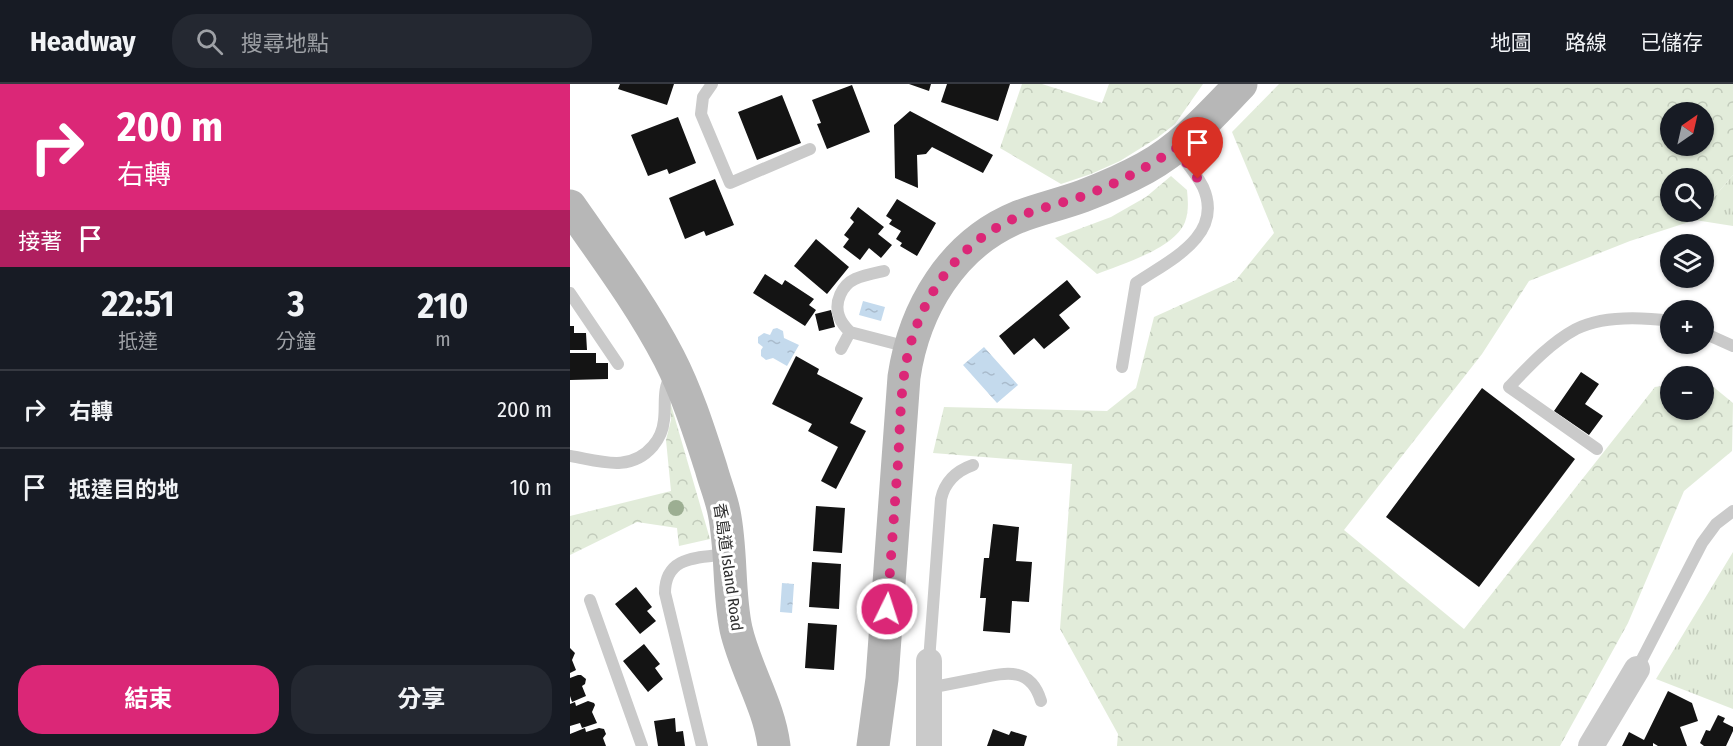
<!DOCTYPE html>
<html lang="zh-TW">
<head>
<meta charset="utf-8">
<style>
	:root { --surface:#171b24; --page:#242831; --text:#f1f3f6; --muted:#9ea1a6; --line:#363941; --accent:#db2777 }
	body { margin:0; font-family:"Fira Sans Condensed","Noto Sans TC",sans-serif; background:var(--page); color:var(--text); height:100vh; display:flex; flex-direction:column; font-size:22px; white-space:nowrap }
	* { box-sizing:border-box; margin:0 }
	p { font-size:20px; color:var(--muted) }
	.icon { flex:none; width:33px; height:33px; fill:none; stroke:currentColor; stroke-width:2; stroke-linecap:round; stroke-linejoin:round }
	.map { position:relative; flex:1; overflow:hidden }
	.side { display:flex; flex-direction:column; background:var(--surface); width:570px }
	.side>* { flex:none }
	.hud { background:#db2777; color:#fff; overflow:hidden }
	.needle { width:39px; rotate:34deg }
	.fabs { position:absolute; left:1090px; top:18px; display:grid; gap:12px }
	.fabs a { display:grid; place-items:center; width:54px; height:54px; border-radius:50%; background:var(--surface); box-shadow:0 2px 4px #0004; font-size:30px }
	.pin { position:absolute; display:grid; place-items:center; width:51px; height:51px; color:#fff; margin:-62px -26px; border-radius:50% 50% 50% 0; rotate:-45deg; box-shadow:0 0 6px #0007 }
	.pin .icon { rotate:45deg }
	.me { position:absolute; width:66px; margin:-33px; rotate:4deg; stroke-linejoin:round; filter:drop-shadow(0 0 4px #0008) }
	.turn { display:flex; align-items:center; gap:21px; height:126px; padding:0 18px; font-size:27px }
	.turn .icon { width:78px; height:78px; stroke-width:2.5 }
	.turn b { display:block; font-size:42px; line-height:51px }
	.then { display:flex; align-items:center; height:57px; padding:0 18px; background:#0003; gap:12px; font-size:22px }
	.eta { display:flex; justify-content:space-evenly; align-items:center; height:102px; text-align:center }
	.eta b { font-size:36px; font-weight:700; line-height:42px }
	.action { display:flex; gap:12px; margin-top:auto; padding:12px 18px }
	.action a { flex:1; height:69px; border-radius:24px; background:var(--accent); color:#fff; font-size:24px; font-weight:700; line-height:69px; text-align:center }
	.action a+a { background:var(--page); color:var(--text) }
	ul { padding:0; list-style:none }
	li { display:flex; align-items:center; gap:18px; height:78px; padding:0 18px; border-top:2px solid var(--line) }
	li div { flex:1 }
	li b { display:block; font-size:22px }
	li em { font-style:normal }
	header { display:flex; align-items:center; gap:36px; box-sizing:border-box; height:84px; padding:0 30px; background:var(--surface); border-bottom:2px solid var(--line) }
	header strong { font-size:28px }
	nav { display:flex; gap:33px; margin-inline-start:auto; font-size:21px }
	.search { width:420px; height:54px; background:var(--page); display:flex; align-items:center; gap:15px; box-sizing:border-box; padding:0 21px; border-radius:24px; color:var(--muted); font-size:22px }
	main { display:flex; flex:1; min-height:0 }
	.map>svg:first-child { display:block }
	.grass { fill:url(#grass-tufts) }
	.forest { fill:url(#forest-crowns); fill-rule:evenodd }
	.water { fill:url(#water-ripples) }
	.building { fill:#141414 }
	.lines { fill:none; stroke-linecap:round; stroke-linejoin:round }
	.lane { stroke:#cacaca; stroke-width:12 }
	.street { stroke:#cacaca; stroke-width:26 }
	.secondary { stroke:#b7b7b7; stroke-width:33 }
	.tree { fill:#9cae92 }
	.route { stroke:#db2777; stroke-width:10; stroke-dasharray:0 18 }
	.labels { text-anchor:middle; stroke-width:6; stroke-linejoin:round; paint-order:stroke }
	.street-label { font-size:16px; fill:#2d2d2d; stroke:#fff }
</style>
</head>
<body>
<header>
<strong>Headway</strong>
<div class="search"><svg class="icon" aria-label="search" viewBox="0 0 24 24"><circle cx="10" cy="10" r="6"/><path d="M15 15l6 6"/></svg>搜尋地點</div>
<nav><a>地圖</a><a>路線</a><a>已儲存</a></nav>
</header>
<main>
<section class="side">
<div class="hud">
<div class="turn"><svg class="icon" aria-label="right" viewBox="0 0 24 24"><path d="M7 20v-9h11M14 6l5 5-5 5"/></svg><div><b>200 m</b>右轉</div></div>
<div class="then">接著<svg class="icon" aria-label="arrive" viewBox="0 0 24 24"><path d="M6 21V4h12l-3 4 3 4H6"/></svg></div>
</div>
<div class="eta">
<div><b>22:51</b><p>抵達</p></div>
<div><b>3</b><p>分鐘</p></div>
<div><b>210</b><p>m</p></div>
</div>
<ul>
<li><svg class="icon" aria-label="right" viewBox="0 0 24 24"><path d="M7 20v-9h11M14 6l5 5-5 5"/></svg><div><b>右轉</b></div><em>200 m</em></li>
<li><svg class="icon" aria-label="arrive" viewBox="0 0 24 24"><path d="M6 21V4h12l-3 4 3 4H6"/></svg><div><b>抵達目的地</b></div><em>10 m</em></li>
</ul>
<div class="action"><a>結束</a><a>分享</a></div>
</section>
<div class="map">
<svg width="1163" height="662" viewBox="0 0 1163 662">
	<defs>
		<pattern id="grass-tufts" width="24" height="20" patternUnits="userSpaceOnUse" patternTransform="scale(1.5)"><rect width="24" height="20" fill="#e2ecda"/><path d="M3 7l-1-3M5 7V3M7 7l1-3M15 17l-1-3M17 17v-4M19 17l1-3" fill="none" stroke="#c2cbbb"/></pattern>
		<pattern id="forest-crowns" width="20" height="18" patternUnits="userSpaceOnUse" patternTransform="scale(1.5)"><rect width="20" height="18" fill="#e2ecda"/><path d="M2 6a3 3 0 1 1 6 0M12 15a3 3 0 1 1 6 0" fill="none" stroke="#c2cbbb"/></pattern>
		<pattern id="water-ripples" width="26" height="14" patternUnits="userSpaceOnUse" patternTransform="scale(1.5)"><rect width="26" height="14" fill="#c4daed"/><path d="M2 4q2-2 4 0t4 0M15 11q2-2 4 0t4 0" fill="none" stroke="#a9bbcc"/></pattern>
	</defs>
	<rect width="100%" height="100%" fill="#fff"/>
	<path class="grass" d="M1163,91v51l-38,-6 7,-8h2v-3z
		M1163,468v157l-77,-30z"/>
	<path class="forest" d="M452,0h20l60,19 7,-19h94l-28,40 -18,14 -37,23 -29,13 -30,10 -61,-36z
		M709,0h454v91l-29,34v-31h-33v34h31l-7,8 -65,21 -101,40 -47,73 -138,176 120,99 191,-242 16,-2v25h33l1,-30 28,23 -1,48 -48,40 -56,132 -68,123h-443l1,-12 -58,-105 12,-165 -139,-11 11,-46 163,4 29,-23 18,-71 82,-37 38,-47 -42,-101zM1101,28h33v34h-33z
		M601,92l16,14c1,11 2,21 -2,32 -11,27 -63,42 -88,52l-42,-36 56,-21 35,-20z
		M99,314l41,141 -31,7 -2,-18 -40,-6 -67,33v-39l101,-25 -5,-51 5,-20z"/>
	<path class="water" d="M293,217l22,6 -4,14 -22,-6z
		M207,244l6,3 1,7 15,7 -12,21 -14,-8 -7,2 -5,-4v-6l2,-3 -5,-4v-6l6,-4 6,2 3,-6z
		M414,263l34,38 -21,18 -34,-38z
		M212,499l12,1 -2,29 -12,-1z"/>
	<path class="building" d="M50,0h54l-7,21 -49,-16z
		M339,0h22l-2,7z
		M377,0h63l-12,37 -57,-19z
		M282,1l18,47 -43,17 -10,-25 4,-1 -9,-23z
		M212,11l19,48 -44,17 -19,-48z
		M340,27l83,44 -10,18 -51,-26 -6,7 -9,1 1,33 -23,-10 -1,-53z
		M108,33l18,46 -27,11 -2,-5 -19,7 -17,-41z
		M145,95l19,46 -28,11 -2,-5 -19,8 -16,-41z
		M327,115l39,24 -19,33 -17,-10 2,-3 -6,-4 5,-8 -12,-7 3,-4 -6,-4z
		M288,123l26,20 -6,7 14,11 -11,13 -12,-10 -9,12 -17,-13 6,-8 -5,-4 10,-13 -4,-4z
		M246,155l33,28 -22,27 -33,-28z
		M195,190l17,11 3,-5 29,19 -5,6 7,5 -11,16 -52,-33z
		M497,196l14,17 -22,18 11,13 -26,21 -10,-11 -20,17 -15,-19z
		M261,226l4,17 -16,4 -4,-17z
		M0,242h4v7h12l1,17h-17z
		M0,269h26v10h12v16l-38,1z
		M226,272l23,13 -2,5 46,24 -13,25 16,8 -30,58 -15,-8 17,-34 -30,-16 4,-7 -40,-20z
		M1011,288l18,12 -14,20 18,12 -14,19 -35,-24z
		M912,304l93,71 -96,128 -93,-70z
		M246,422l29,2 -3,45 -29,-2z
		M423,440l26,3 -3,34 16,1 -3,40 -17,-1 -2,32 -27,-2 3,-33h-6l4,-40h5z
		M242,478l29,2 -2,45 -30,-2z
		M66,503l16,20 -5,4 9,10 -16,13 -25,-30z
		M238,539l29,2 -3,45 -29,-2z
		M74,560l16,20 -5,4 8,11 -15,13 -25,-31z
		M0,564l5,5 -3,7 4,10 -6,3z
		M8,591h3l5,4 -1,5 -3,2 4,10 -14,6 -2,-6v-18z
		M1098,607l24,12 6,18 -18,6 7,19h-29l-5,-3v3h-31l7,-14 15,8z
		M18,617l6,2 1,2 -3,7 5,11 -15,5 -2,-5 -10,3v-22l5,-2 1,4z
		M1148,631l7,3 -2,4 10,5v4l-7,15h-22l-4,-3 6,-13 4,1z
		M105,634l1,14 7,-1 2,15h-27l-4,-25z
		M15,644l1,4 13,-4 5,1 2,5 -3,4 3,8h-36v-12z
		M423,645l16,6 2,-4 16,5 -3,10h-37z"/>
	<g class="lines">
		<path class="lane" d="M142,0l-9,13 -2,17 29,69 80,-34
			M314,187c-9,2 -20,4 -29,8 -13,6 -21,23 -16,37 2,7 6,11 11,16l58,15
			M0,209l48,71
			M1134,249l29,13
			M271,265l9,-17
			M552,283l14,-84c32,-22 89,-47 67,-96 -7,-14 -18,-26 -27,-38
			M1027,365l-88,-62c20,-21 41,-44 67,-58 28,-14 65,-12 95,-8
			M0,372c30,5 60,17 83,-10 6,-7 10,-16 11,-26 2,-16 -2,-30 7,-45
			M20,516l52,146
			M359,577l12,-162c4,-18 15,-28 32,-34
			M1067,585l65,-126 14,-19 17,-13
			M359,604c15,-3 31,-6 46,-9 29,-6 55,-14 66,22
			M132,662l-37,-153c0,-38 34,-35 62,-39"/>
		<path class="street" d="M359,662v-85
			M1021,662l46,-77"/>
		<path class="secondary" d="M0,122c34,49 71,98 99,152 18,35 30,73 42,110 4,15 10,29 13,44 8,39 4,79 12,117 9,40 33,76 38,117
			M303,662l9,-67 22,-302c10,-68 48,-133 114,-160 21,-8 43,-13 65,-21 21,-8 42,-17 62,-28 38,-21 66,-53 96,-84"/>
	</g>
	<circle class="tree" cx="106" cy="424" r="8"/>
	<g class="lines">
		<path class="route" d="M317,525c4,-48 7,-97 11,-146 2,-33 2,-67 8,-100 11,-58 46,-113 99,-140 24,-13 52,-18 78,-27 33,-12 64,-28 93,-48l22,31"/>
	</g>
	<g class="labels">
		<g class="street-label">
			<text transform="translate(159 483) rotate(82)" y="6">香島道 Island Road</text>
		</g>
	</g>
</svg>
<div class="fabs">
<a><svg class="needle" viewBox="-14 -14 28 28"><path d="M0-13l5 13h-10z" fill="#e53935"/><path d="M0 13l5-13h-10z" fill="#9ea1a6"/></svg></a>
<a><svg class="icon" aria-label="search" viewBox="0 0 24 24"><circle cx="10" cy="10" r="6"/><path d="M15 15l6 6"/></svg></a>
<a><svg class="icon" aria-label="layers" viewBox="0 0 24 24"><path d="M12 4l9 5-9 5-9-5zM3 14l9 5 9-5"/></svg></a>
<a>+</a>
<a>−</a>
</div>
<div class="pin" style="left:628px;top:95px;background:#d93025"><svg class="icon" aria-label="arrive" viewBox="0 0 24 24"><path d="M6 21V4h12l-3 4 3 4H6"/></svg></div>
<svg class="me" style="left:317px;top:525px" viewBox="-20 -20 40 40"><circle r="17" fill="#db2777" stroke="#fff" stroke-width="3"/><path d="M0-11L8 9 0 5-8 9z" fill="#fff"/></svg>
</div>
</main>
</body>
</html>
